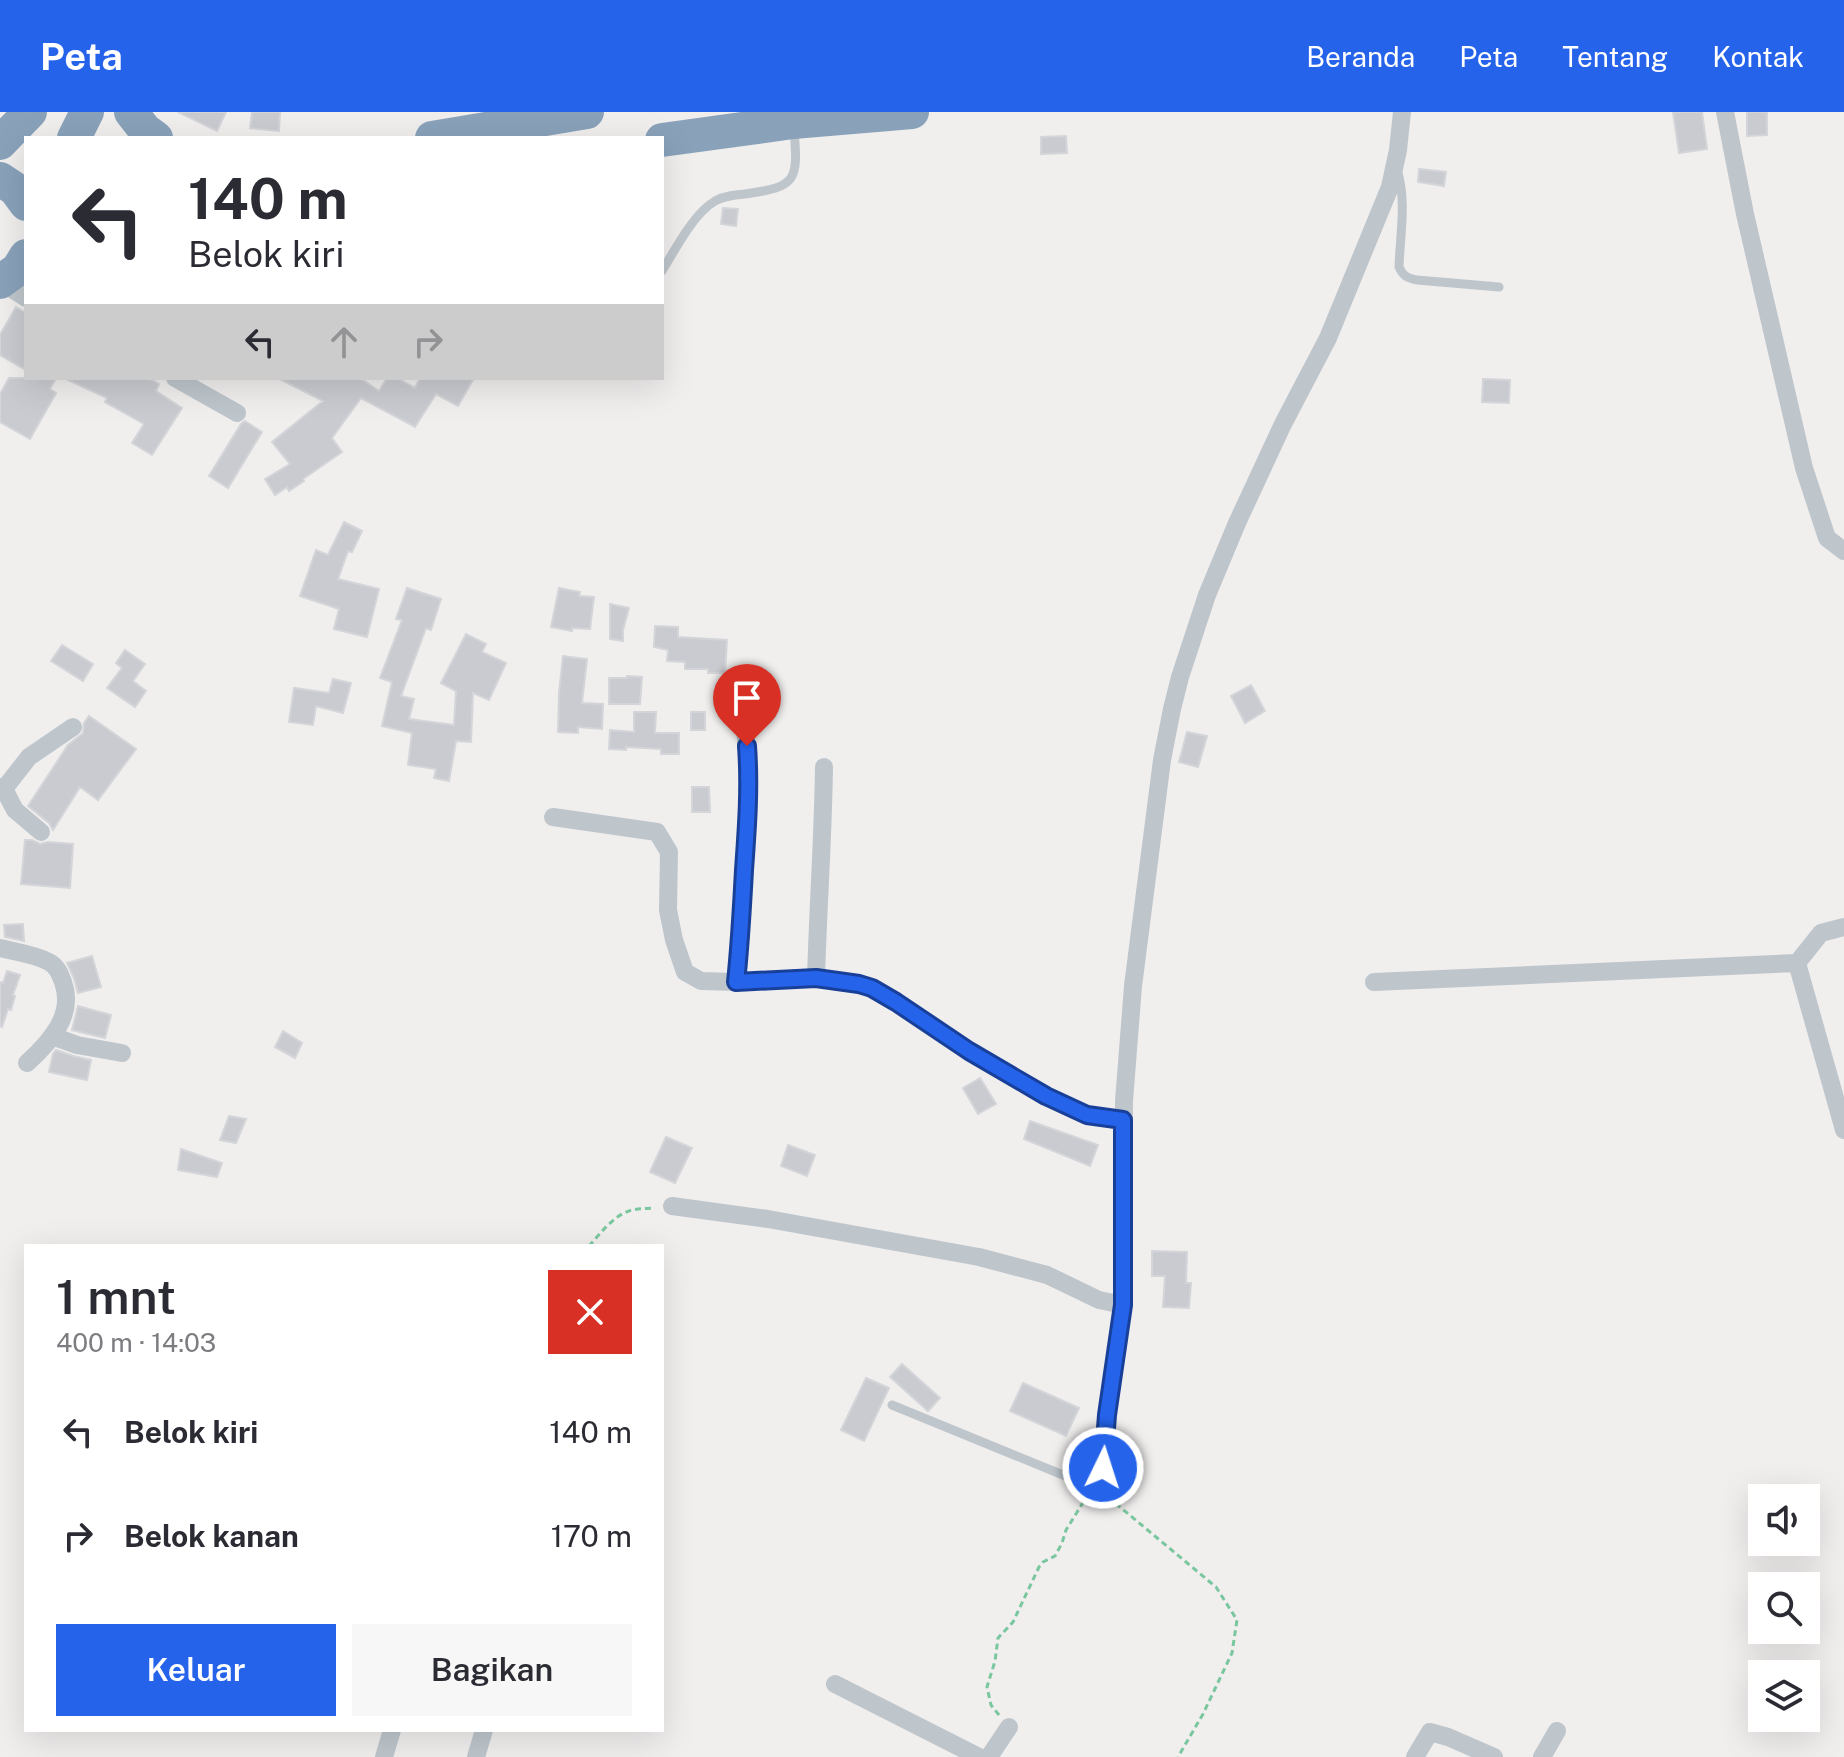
<!DOCTYPE html>
<html lang="id">
<head>
<meta charset="utf-8">
<style>
	:root { --surface:#fff; --page:#f7f7f7; --text:#2b2b33; --muted:#7c7c81; --accent:#2563eb }
	body { margin:0; font-family:"Public Sans",sans-serif; background:var(--page); color:var(--text); height:100vh; display:flex; flex-direction:column; font-size:30px; white-space:nowrap }
	* { box-sizing:border-box; margin:0 }
	p { font-size:26px; color:var(--muted) }
	.icon { flex:none; width:44px; height:44px; fill:none; stroke:currentColor; stroke-width:2; stroke-linecap:round; stroke-linejoin:round }
	.map { position:relative; flex:1; overflow:hidden }
	.panel { position:absolute; left:24px; top:1132px; width:640px; height:488px; display:flex; flex-direction:column; background:var(--surface); border-radius:0px; box-shadow:0 8px 32px #0002 }
	.panel>* { flex:none }
	.guide { position:absolute; left:24px; top:24px; width:640px; height:244px; border-radius:0px; box-shadow:0 8px 32px #0002; background:#fff; color:var(--text); overflow:hidden }
	.tools { position:absolute; left:1748px; top:1372px; display:grid; gap:16px }
	.tools a { display:grid; place-items:center; width:72px; height:72px; border-radius:0px; background:var(--surface); box-shadow:0 8px 32px #0002; font-size:40px }
	.pin { position:absolute; display:grid; place-items:center; width:68px; height:68px; color:#fff; margin:-82px -34px; border-radius:50% 50% 50% 0; rotate:-45deg; box-shadow:0 0 8px #0007 }
	.pin .icon { rotate:45deg }
	.me { position:absolute; width:88px; margin:-44px; rotate:4deg; stroke-linejoin:round; filter:drop-shadow(0 0 6px #0008) }
	.turn { display:flex; align-items:center; gap:28px; height:168px; padding:0 32px; font-size:36px }
	.turn .icon { width:104px; height:104px; stroke-width:2.5 }
	.turn b { display:block; font-size:56px; line-height:68px }
	.lanes { display:flex; align-items:center; height:76px; padding:0 32px; background:#0003; justify-content:center; gap:40px; direction:ltr }
	.lanes .off { opacity:.35 }
	.round { display:grid; place-items:center; flex:none; width:84px; height:84px; border-radius:0px; background:var(--page) }
	.summary { display:flex; align-items:center; justify-content:space-between; height:136px; padding:0 32px }
	h1 { font-size:48px; font-weight:600; line-height:60px }
	.button { display:flex; gap:16px; margin-top:auto; padding:16px 32px }
	.button a { flex:1; height:92px; border-radius:0px; background:var(--accent); color:#fff; font-size:32px; font-weight:600; line-height:92px; text-align:center }
	.button a+a { background:var(--page); color:var(--text) }
	ul { padding:0; list-style:none }
	li { display:flex; align-items:center; gap:24px; height:104px; padding:0 32px }
	li div { flex:1 }
	li b { display:block; font-size:30px }
	li em { font-style:normal }
	header { display:flex; align-items:center; gap:48px; box-sizing:border-box; height:112px; padding:0 40px; background:var(--accent); color:#fff }
	header strong { font-size:38px }
	nav { display:flex; gap:44px; margin-inline-start:auto; font-size:28px }
	.map>svg:first-child { display:block }
	.building { fill:#c9cbd1; stroke:#d3d5d9; stroke-width:2 }
	.lines { fill:none; stroke-linecap:round; stroke-linejoin:round }
	.path { stroke:#7ac79f; stroke-width:3; stroke-dasharray:6 4; stroke-linecap:butt }
	.lane { stroke:#bec6cc; stroke-width:9 }
	.street { stroke:#bec6cc; stroke-width:18 }
	.highway { stroke:#89a2ba; stroke-width:34 }
	.route-casing { stroke:#184099; stroke-width:20 }
	.route { stroke:#2563eb; stroke-width:14 }
</style>
</head>
<body>
<header>
<strong>Peta</strong>
<nav><a>Beranda</a><a>Peta</a><a>Tentang</a><a>Kontak</a></nav>
</header>
<div class="map">
<svg width="1844" height="1645" viewBox="0 0 1844 1645">
	<rect width="100%" height="100%" fill="#f1eeee"/>
	<path class="building" d="M178,0h48l-9,19z
		M252,0h28l-1,19 -29,-3z
		M1673,0h29l5,37 -28,4z
		M1747,0h20v23l-20,1z
		M1066,24l1,17 -26,1v-17z
		M1419,57l27,3 -2,14 -26,-4z
		M723,96l15,1 -2,17 -15,-2z
		M16,195l10,6v57l-26,-15v-20z
		M9,266h47l-6,11 6,4 -26,46 -30,-17v-28z
		M64,266h84l11,6 -3,7 26,17 -30,47 -20,-12 12,-19 -39,-22 2,-4z
		M278,266h82l19,13 8,-13h10l18,10 5,-10h54l-16,28 -22,-12 -21,33 -54,-29 -29,40 10,14 -39,27 1,2 -15,10 -2,-4 -12,8 -10,-16 25,-15 -18,-22 51,-41z
		M1483,267l27,1 -1,23 -27,-1z
		M245,309l17,11 -34,56 -19,-12 32,-52z
		M344,410l18,9 -10,21 -4,-1 -10,28 41,10 -12,48 -33,-8 5,-20 -39,-13 16,-46 12,5z
		M407,476l34,11 -10,31 -5,-2 -25,68 13,3 -5,20 45,6 2,-34 -15,-8 25,-49 20,10 -4,8 24,11 -17,37 -16,-7 -2,49 -15,-1 -7,40 -15,-3 2,-9 -28,-4 4,-32 -30,-7 10,-44 -12,-4 22,-58 -6,-1z
		M559,476l21,4 -1,4 15,1 -4,32 -18,-1v3l-21,-4z
		M610,492l19,4 -6,22v11l-13,-2z
		M655,514l23,1v10l49,3 -2,33h-17v-4h-23v-7l-18,-1 1,-11 -14,-3z
		M62,533l31,19 -10,17 -32,-20z
		M125,538l20,14 -12,17 13,10 -11,16 -28,-19 15,-20 -6,-5z
		M563,544l24,3 -5,44 21,1 -1,25 -24,-2v6l-20,-1 1,-39z
		M627,564l15,1 -2,27h-31v-26h18z
		M333,567l18,4 -8,30 -27,-7 -3,19 -24,-3 5,-34 35,5z
		M1251,573l14,26 -20,12 -14,-27z
		M634,600h22l-1,21h24v21h-18v-5l-35,-2v3l-17,-1 1,-19 24,2z
		M691,600h14v18h-14z
		M89,604l47,33 -38,51 -18,-13 -27,43 -4,-7 -21,-17 40,-61 15,-12 1,-10z
		M1187,620l20,4 -9,31 -19,-5z
		M692,675h17l1,25h-18z
		M25,728h7l8,4 8,-2 25,2 -3,44 -49,-4z
		M23,812l1,17 -19,-4 -1,-12z
		M92,844l9,31 -23,6 -4,-15 -7,-15z
		M7,859l13,4 -7,20 2,1 -4,14 -3,-1 -6,18 -2,-1v-44l3,1z
		M78,894l33,9 -6,23 -33,-8z
		M283,919l19,12 -7,15 -20,-11z
		M56,938l17,6 18,4 -4,20 -38,-8 4,-18z
		M980,966l16,26 -18,10 -15,-26z
		M229,1004l17,3 -10,24 -16,-3z
		M1030,1009l68,24 -8,21 -66,-27z
		M666,1025l26,11 -17,35 -25,-11z
		M788,1033l27,10 -8,21 -26,-10z
		M181,1037l41,14 -5,14 -39,-7z
		M1152,1139l35,1 -1,31h5l-2,25 -26,-1 2,-31h-13z
		M902,1252l38,34 -12,13 -38,-34z
		M866,1266l23,10 -25,53 -23,-11z
		M1023,1271l56,25 -13,28 -56,-25z"/>
	<g class="lines">
		<path class="path" d="M589,1134c11,-12 24,-30 40,-35 8,-3 17,-2 26,-3
			M1108,1385l108,90 21,33 -5,33 -29,61 -25,43
			M999,1603l-8,-10 -4,-18 8,-26 3,-23 15,-16 26,-55 4,-5 12,-6 7,-13 4,-13 21,-34"/>
		<path class="lane" d="M1397,57c10,33 3,65 2,98 4,9 8,11 18,13l82,7
			M662,159c13,-21 31,-57 53,-70 9,-5 19,-6 30,-7 53,-7 53,-14 49,-65
			M892,1293l171,70 34,13 6,-20 4,-53 16,-110"/>
		<path class="street" d="M1725,0l20,102 59,254 23,70 17,13
			M1,170l25,16
			M175,266l62,35
			M0,675l4,2 25,-32 44,-30
			M4,677l11,21 26,22
			M553,705l104,15 12,20 -1,58 6,30 11,32 16,9 35,1 80,-4 43,6 13,4 24,14 73,49 77,45 41,19 36,5
			M0,836c15,4 35,6 49,14 8,4 11,12 14,20 12,33 -13,60 -36,81
			M1797,851l47,167
			M816,866c2,-70 7,-140 8,-211
			M736,870c4,-37 6,-74 8,-111 3,-48 7,-94 1,-142
			M1374,870l423,-19 24,-30 23,-6
			M52,924l25,9 45,8
			M672,1094l96,13 211,38 68,18 52,25 24,5 1,-204 9,-115 29,-226 10,-51 8,-32 27,-82 30,-72 46,-99 45,-86 62,-151 8,-37 4,-38
			M835,1572l144,73
			M384,1645l8,-27
			M476,1645l8,-27
			M989,1645l20,-30
			M1415,1645l15,-25 18,5 46,20
			M1542,1645l15,-26"/>
		<path class="highway" d="M131,0l14,18 11,8
			M74,26l13,-26
			M432,26l155,-26
			M662,28l131,-18 119,-10
			M0,31l30,-31
			M0,67l15,10 11,15
			M0,170l18,-13 8,-13"/>
	</g>
	<g class="lines">
		<g class="route-casing">
			<path id="route" d="M747,634c3,42 0,82 -3,124 -2,38 -4,75 -8,112l80,-4 43,6 13,4 24,14 73,49 77,45 41,19 36,5v185l-16,110 -4,53"/>
		</g>
		<use href="#route" class="route"/>
	</g>
</svg>
<div class="tools">
<a><svg class="icon" aria-label="sound" viewBox="0 0 24 24"><path d="M4 9h4l5-4v14l-5-4H4zM17 9q2 3 0 6"/></svg></a>
<a><svg class="icon" aria-label="search" viewBox="0 0 24 24"><circle cx="10" cy="10" r="6"/><path d="M15 15l6 6"/></svg></a>
<a><svg class="icon" aria-label="layers" viewBox="0 0 24 24"><path d="M12 4l9 5-9 5-9-5zM3 14l9 5 9-5"/></svg></a>
</div>
<div class="pin" style="left:747px;top:634px;background:#d93025"><svg class="icon" aria-label="arrive" viewBox="0 0 24 24"><path d="M6 21V4h12l-3 4 3 4H6"/></svg></div>
<svg class="me" style="left:1103px;top:1356px" viewBox="-20 -20 40 40"><circle r="17" fill="#2563eb" stroke="#fff" stroke-width="3"/><path d="M0-11L8 9 0 5-8 9z" fill="#fff"/></svg>
<div class="guide">
<div class="turn"><svg class="icon" aria-label="left" viewBox="0 0 24 24"><path d="M17 20v-9H6M10 6l-5 5 5 5"/></svg><div><b>140 m</b>Belok kiri</div></div>
<div class="lanes"><svg class="icon" aria-label="left" viewBox="0 0 24 24"><path d="M17 20v-9H6M10 6l-5 5 5 5"/></svg><svg class="icon off" aria-label="ahead" viewBox="0 0 24 24"><path d="M12 20V5M6 11l6-6 6 6"/></svg><svg class="icon off" aria-label="right" viewBox="0 0 24 24"><path d="M7 20v-9h11M14 6l5 5-5 5"/></svg></div>
</div>
<section class="panel">
<div class="summary"><div><h1>1 mnt</h1><p>400 m · 14:03</p></div><a class="round" style="background:#d93025;color:#fff"><svg class="icon" aria-label="close" viewBox="0 0 24 24"><path d="M6 6l12 12M18 6L6 18"/></svg></a></div>
<ul>
<li><svg class="icon" aria-label="left" viewBox="0 0 24 24"><path d="M17 20v-9H6M10 6l-5 5 5 5"/></svg><div><b>Belok kiri</b></div><em>140 m</em></li>
<li><svg class="icon" aria-label="right" viewBox="0 0 24 24"><path d="M7 20v-9h11M14 6l5 5-5 5"/></svg><div><b>Belok kanan</b></div><em>170 m</em></li>
</ul>
<div class="button"><a>Keluar</a><a>Bagikan</a></div>
</section>
</div>
</body>
</html>
